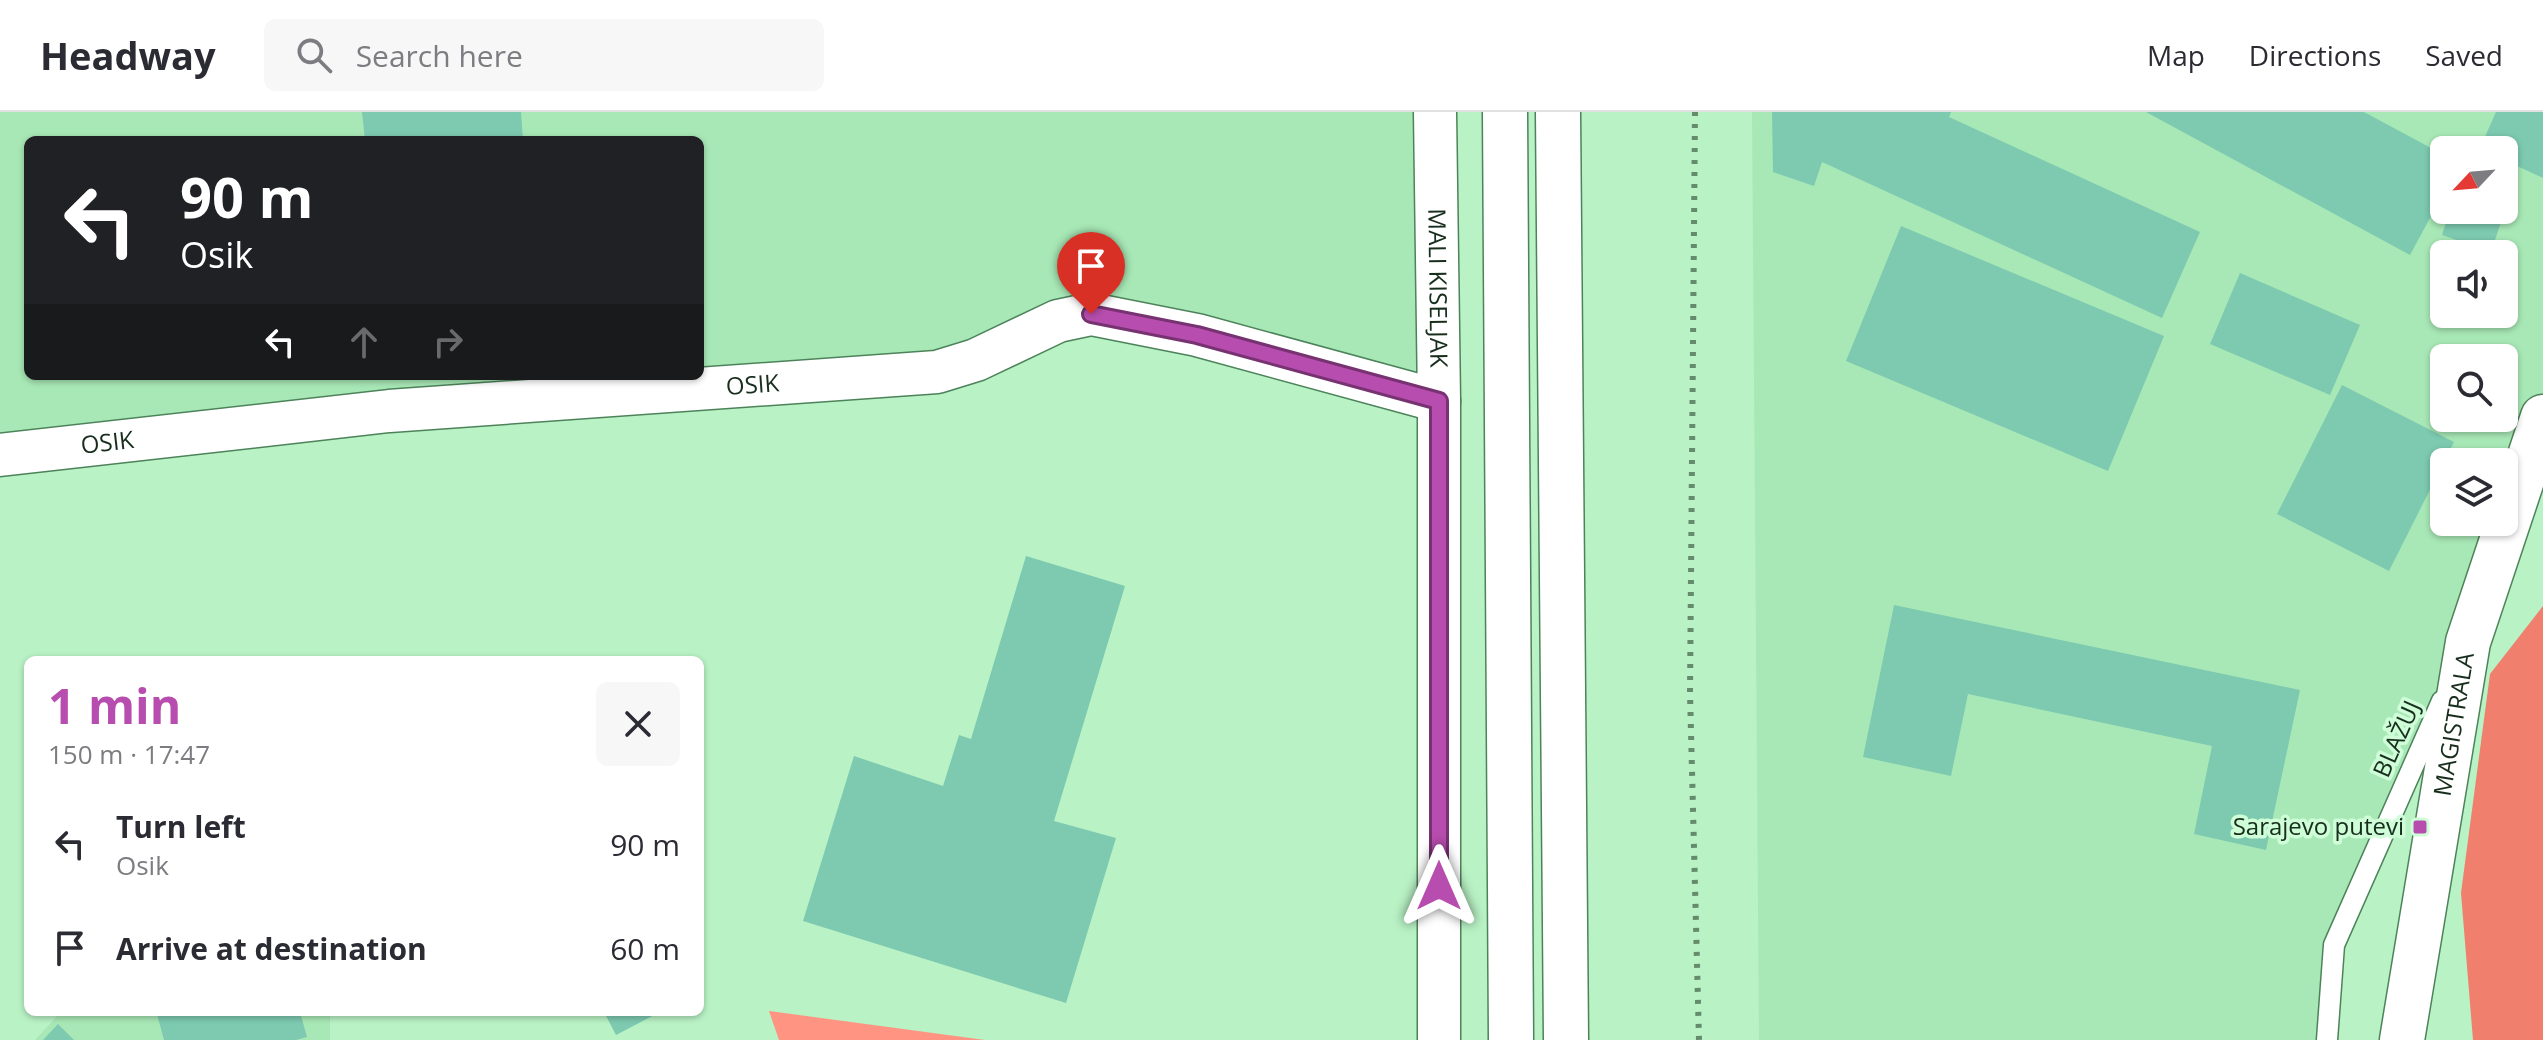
<!DOCTYPE html>
<html lang="en">
<head>
<meta charset="utf-8">
<style>
	:root { --surface:#fff; --page:#f7f7f7; --text:#2b2b33; --muted:#7c7c81; --line:#e1e1e2; --accent:#b74dae }
	body { margin:0; font-family:"Open Sans",sans-serif; background:var(--page); color:var(--text); height:100vh; display:flex; flex-direction:column; font-size:30px; white-space:nowrap }
	* { box-sizing:border-box; margin:0 }
	p { font-size:26px; color:var(--muted) }
	.icon { flex:none; width:44px; height:44px; fill:none; stroke:currentColor; stroke-width:2; stroke-linecap:round; stroke-linejoin:round }
	.map { position:relative; flex:1; overflow:hidden }
	.drawer { position:absolute; left:24px; top:544px; width:680px; height:360px; display:flex; flex-direction:column; background:var(--surface); border-radius:12px; box-shadow:0 2px 6px #0004 }
	.drawer>* { flex:none }
	.hud { position:absolute; left:24px; top:24px; width:680px; height:244px; border-radius:12px; box-shadow:0 2px 6px #0004; background:#202124; color:#fff; overflow:hidden }
	.needle { width:52px; rotate:244deg }
	.fabs { position:absolute; left:2430px; top:24px; display:grid; gap:16px }
	.fabs a { display:grid; place-items:center; width:88px; height:88px; border-radius:12px; background:var(--surface); box-shadow:0 2px 6px #0004; font-size:40px }
	.pin { position:absolute; display:grid; place-items:center; width:68px; height:68px; color:#fff; margin:-82px -34px; border-radius:50% 50% 50% 0; rotate:-45deg; box-shadow:0 0 8px #0007 }
	.pin .icon { rotate:45deg }
	.me { position:absolute; width:88px; margin:-44px; rotate:0deg; stroke-linejoin:round; filter:drop-shadow(0 0 6px #0008) }
	.turn { display:flex; align-items:center; gap:28px; height:168px; padding:0 24px; font-size:36px }
	.turn .icon { width:104px; height:104px; stroke-width:2.5 }
	.turn b { display:block; font-size:56px; line-height:68px }
	.lanes { display:flex; align-items:center; height:76px; padding:0 24px; background:#0003; justify-content:center; gap:40px; direction:ltr }
	.lanes .off { opacity:.35 }
	.round { display:grid; place-items:center; flex:none; width:84px; height:84px; border-radius:12px; background:var(--page) }
	.head { display:flex; align-items:center; justify-content:space-between; height:136px; padding:0 24px }
	h1 { font-size:48px; font-weight:700; line-height:60px; color:var(--accent) }
	ul { padding:0; list-style:none }
	li { display:flex; align-items:center; gap:24px; height:104px; padding:0 24px }
	li div { flex:1 }
	li b { display:block; font-size:30px }
	li em { font-style:normal }
	header { display:flex; align-items:center; gap:48px; box-sizing:border-box; height:112px; padding:0 40px; background:var(--surface); border-bottom:2px solid var(--line) }
	header strong { font-size:38px }
	nav { display:flex; gap:44px; margin-inline-start:auto; font-size:28px }
	.search { width:560px; height:72px; background:var(--page); display:flex; align-items:center; gap:20px; box-sizing:border-box; padding:0 28px; border-radius:12px; color:var(--muted); font-size:30px }
	.map>svg:first-child { display:block }
	.built { fill:#a8e8b6; fill-rule:evenodd }
	.green { fill:#fe9481 }
	.forest { fill:#f07f6d }
	.building { fill:#7dcab0 }
	.lines { fill:none; stroke-linecap:round; stroke-linejoin:round }
	.lane-casing { stroke:#4d835a; stroke-width:23 }
	.street-casing { stroke:#4d835a; stroke-width:45 }
	.secondary-casing { stroke:#4d835a; stroke-width:47 }
	.highway-casing { stroke:#4d835a; stroke-width:47 }
	.lane { stroke:#fff; stroke-width:20 }
	.street { stroke:#fff; stroke-width:42 }
	.secondary { stroke:#fff; stroke-width:44 }
	.highway { stroke:#fff; stroke-width:44 }
	.rail { stroke:#648b6c; stroke-width:6; stroke-dasharray:4 8; stroke-linecap:butt }
	.route-casing { stroke:#773271; stroke-width:20 }
	.route { stroke:#b74dae; stroke-width:14 }
	.poi-dot { fill:#b74dae; stroke:#cefdd8; stroke-width:3 }
	.labels { text-anchor:middle; stroke-width:7; stroke-linejoin:round; paint-order:stroke }
	.street-label { font-size:24px; fill:#182e1d; stroke:#cefdd8 }
	.poi-label { font-size:24px; fill:#182e1d; stroke:#cefdd8; text-anchor:end }
</style>
</head>
<body>
<header>
<strong>Headway</strong>
<div class="search"><svg class="icon" aria-label="search" viewBox="0 0 24 24"><circle cx="10" cy="10" r="6"/><path d="M15 15l6 6"/></svg>Search here</div>
<nav><a>Map</a><a>Directions</a><a>Saved</a></nav>
</header>
<div class="map">
<svg width="2543" height="928" viewBox="0 0 2543 928">
	<rect width="100%" height="100%" fill="#b9f2c5"/>
	<path class="built" d="M0,0h1439v289l-333,-85 -102,31 -1004,108zM28,28h672v236h-672z
		M1752,0h786l5,3v315l-75,212 -134,303 -7,95h-568zM2444,38h60v60h-60zM2444,142h60v60h-60zM2444,246h60v60h-60zM2444,350h60v60h-60z
		M65,900h265v28h-295l24,-26z"/>
	<path class="green" d="M769,899l216,29h-206z"/>
	<path class="forest" d="M2543,494v434h-70l-12,-147 29,-219z"/>
	<path class="building" d="M362,0h159l2,28h-158z
		M1772,0h179l-2,5 251,115 -38,86 -340,-156 -8,24 -41,-14z
		M2146,0h218l80,43v37l-34,63z
		M2496,0h47v66l-39,-18v-10l-24,-2z
		M2450,98h55l-14,42 -49,-17z
		M1901,114l263,110 -56,135 -262,-110z
		M2240,161l120,52 -30,70 -120,-51z
		M2342,273l112,57 -65,129 -112,-57z
		M1026,444l99,30 -71,235 62,17 -50,165 -263,-82 51,-165 89,30 16,-51 12,4z
		M1894,493l406,85 -34,160 -72,-16 18,-88 -244,-52 -17,82 -88,-19z
		M164,900h136l7,25 -11,3h-132l-7,-26z
		M604,900h56l-44,23z
		M58,912l16,16h-31z"/>
	<g class="lines">
		<g class="lane-casing">
			<path id="lane" d="M2327,928l7,-95 108,-244"/>
		</g>
		<g class="street-casing">
			<g id="street">
				<path id="s1" d="M1435,0l4,289v639"/>
				<path id="s2" d="M0,343l389,-44 548,-39 39,-12 82,-39 33,-7 106,21 242,66"/>
			</g>
		</g>
		<g class="secondary-casing">
			<g id="secondary">
				<path id="s3" d="M2402,928l66,-398 75,-225"/>
			</g>
		</g>
		<g class="highway-casing">
			<path id="highway" d="M1505,0l6,928
				M1558,0l8,928"/>
		</g>
		<use href="#lane" class="lane"/>
		<use href="#street" class="street"/>
		<use href="#secondary" class="secondary"/>
		<use href="#highway" class="highway"/>
		<path class="rail" d="M1695,0l-5,581 9,347"/>
	</g>
	<g class="lines">
		<g class="route-casing">
			<path id="route" d="M1091,202l106,21 242,66v485"/>
		</g>
		<use href="#route" class="route"/>
	</g>
	<rect class="poi-dot" x="2412" y="707" width="16" height="16" rx="4"/>
	<g class="labels">
		<g class="street-label">
			<text dy="8" stroke="none"><textPath href="#s1" startOffset="176">MALI KISELJAK</textPath></text>
			<text dy="8" stroke="none"><textPath href="#s2" startOffset="756">OSIK</textPath></text>
			<text dy="8" stroke="none"><textPath href="#s2" startOffset="108">OSIK</textPath></text>
			<text dy="8" stroke="none"><textPath href="#s3" startOffset="320">MAGISTRALA</textPath></text>
			<text transform="translate(2397 627) rotate(-66)" y="8">BLAŽUJ</text>
		</g>
		<g class="poi-label">
			<text x="2404" y="723">Sarajevo putevi</text>
		</g>
	</g>
</svg>
<div class="fabs">
<a><svg class="needle" viewBox="-14 -14 28 28"><path d="M0-13l5 13h-10z" fill="#e53935"/><path d="M0 13l5-13h-10z" fill="#7c7c81"/></svg></a>
<a><svg class="icon" aria-label="sound" viewBox="0 0 24 24"><path d="M4 9h4l5-4v14l-5-4H4zM17 9q2 3 0 6"/></svg></a>
<a><svg class="icon" aria-label="search" viewBox="0 0 24 24"><circle cx="10" cy="10" r="6"/><path d="M15 15l6 6"/></svg></a>
<a><svg class="icon" aria-label="layers" viewBox="0 0 24 24"><path d="M12 4l9 5-9 5-9-5zM3 14l9 5 9-5"/></svg></a>
</div>
<div class="pin" style="left:1091px;top:202px;background:#d93025"><svg class="icon" aria-label="arrive" viewBox="0 0 24 24"><path d="M6 21V4h12l-3 4 3 4H6"/></svg></div>
<svg class="me" style="left:1439px;top:774px" viewBox="-20 -20 40 40"><path d="M0-17L14 15 0 8-14 15z" fill="#b74dae" stroke="#fff" stroke-width="4"/></svg>
<div class="hud">
<div class="turn"><svg class="icon" aria-label="left" viewBox="0 0 24 24"><path d="M17 20v-9H6M10 6l-5 5 5 5"/></svg><div><b>90 m</b>Osik</div></div>
<div class="lanes"><svg class="icon" aria-label="left" viewBox="0 0 24 24"><path d="M17 20v-9H6M10 6l-5 5 5 5"/></svg><svg class="icon off" aria-label="ahead" viewBox="0 0 24 24"><path d="M12 20V5M6 11l6-6 6 6"/></svg><svg class="icon off" aria-label="right" viewBox="0 0 24 24"><path d="M7 20v-9h11M14 6l5 5-5 5"/></svg></div>
</div>
<section class="drawer">
<div class="head"><div><h1>1 min</h1><p>150 m · 17:47</p></div><a class="round"><svg class="icon" aria-label="close" viewBox="0 0 24 24"><path d="M6 6l12 12M18 6L6 18"/></svg></a></div>
<ul>
<li><svg class="icon" aria-label="left" viewBox="0 0 24 24"><path d="M17 20v-9H6M10 6l-5 5 5 5"/></svg><div><b>Turn left</b><p>Osik</p></div><em>90 m</em></li>
<li><svg class="icon" aria-label="arrive" viewBox="0 0 24 24"><path d="M6 21V4h12l-3 4 3 4H6"/></svg><div><b>Arrive at destination</b></div><em>60 m</em></li>
</ul>
</section>
</div>
</body>
</html>
